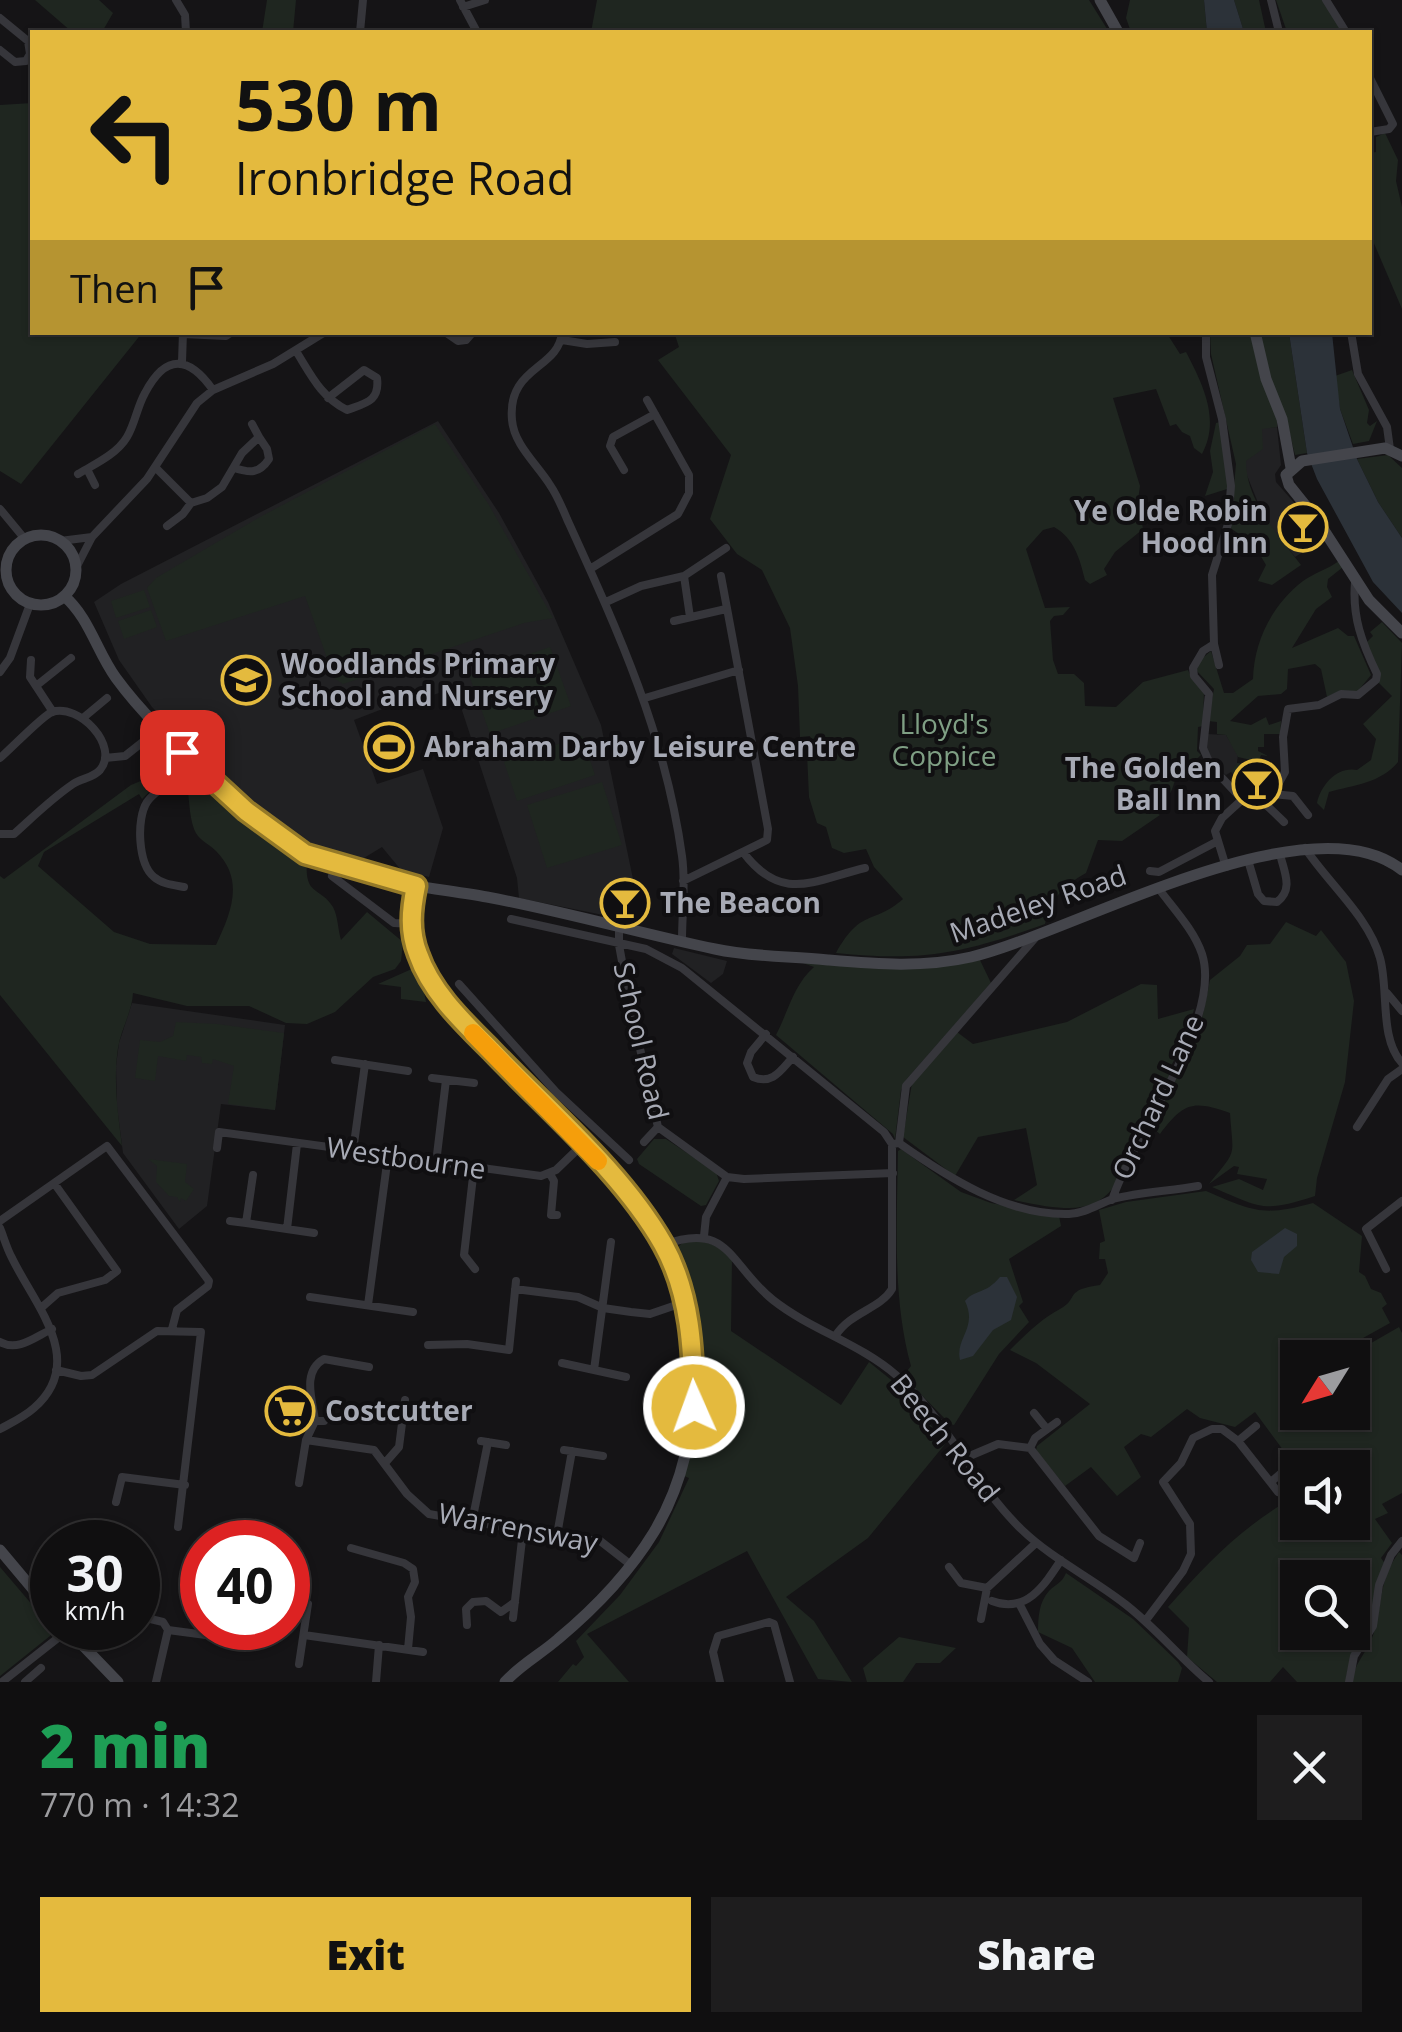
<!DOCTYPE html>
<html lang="en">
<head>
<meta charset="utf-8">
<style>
	:root { --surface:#100f10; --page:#1e1d1e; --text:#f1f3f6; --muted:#9c9c9f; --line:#302f30; --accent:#e4ba3e }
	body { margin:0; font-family:"Open Sans",sans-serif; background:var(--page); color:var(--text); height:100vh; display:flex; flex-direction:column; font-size:38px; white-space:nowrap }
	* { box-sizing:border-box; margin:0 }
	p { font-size:32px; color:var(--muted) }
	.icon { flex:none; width:55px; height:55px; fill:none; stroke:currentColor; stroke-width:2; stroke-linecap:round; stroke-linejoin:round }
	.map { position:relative; height:1682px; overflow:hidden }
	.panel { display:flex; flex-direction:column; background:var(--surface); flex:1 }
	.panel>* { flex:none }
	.hud { position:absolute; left:30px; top:30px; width:1342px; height:305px; border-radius:0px; box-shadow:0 2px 8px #0004,0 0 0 2px var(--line); background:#e4ba3e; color:#111; overflow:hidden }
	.needle { width:65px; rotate:233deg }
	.fabs { position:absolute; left:1280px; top:1340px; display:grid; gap:20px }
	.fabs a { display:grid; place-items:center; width:90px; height:90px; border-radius:0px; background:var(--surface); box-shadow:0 2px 8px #0004,0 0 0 2px var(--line); font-size:50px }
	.speed { position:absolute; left:30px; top:1520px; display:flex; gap:20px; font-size:50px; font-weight:700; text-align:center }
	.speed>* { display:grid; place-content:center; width:130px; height:130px; border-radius:50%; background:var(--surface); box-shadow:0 2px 8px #0004,0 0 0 2px var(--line); line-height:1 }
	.speed small { font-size:25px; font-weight:400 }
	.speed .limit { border:15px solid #d22; background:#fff; color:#111 }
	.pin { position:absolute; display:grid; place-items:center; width:85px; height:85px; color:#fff; margin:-42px; border-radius:20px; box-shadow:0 5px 15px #0006 }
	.me { position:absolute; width:110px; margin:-55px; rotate:358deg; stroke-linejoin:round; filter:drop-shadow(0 0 8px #0008) }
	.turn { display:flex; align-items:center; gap:35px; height:210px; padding:0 40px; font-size:45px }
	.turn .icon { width:130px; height:130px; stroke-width:2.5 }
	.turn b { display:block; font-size:70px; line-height:85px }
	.then { display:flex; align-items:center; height:95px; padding:0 40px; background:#0003; gap:20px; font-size:38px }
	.round { display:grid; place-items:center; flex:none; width:105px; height:105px; border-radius:0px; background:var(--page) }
	.overview { display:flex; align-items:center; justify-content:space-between; height:170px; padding:0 40px }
	h1 { font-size:60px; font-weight:800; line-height:75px; color:#1e9e55 }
	.button { display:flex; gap:20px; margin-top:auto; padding:20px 40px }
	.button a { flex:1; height:115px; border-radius:0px; background:var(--accent); color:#111; font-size:40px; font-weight:800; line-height:115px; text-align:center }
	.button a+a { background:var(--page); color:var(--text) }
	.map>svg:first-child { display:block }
	.built { fill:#212123 }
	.green { fill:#1f2620; fill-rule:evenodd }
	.water { fill:#2c3239 }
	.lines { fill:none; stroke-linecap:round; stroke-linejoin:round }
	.street { stroke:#36363b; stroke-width:8 }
	.secondary { stroke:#44454b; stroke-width:11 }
	.route-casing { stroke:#947928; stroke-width:25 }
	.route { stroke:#e4ba3e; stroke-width:18 }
	.slow { stroke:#f59e0b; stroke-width:18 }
	.labels { text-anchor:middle; stroke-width:8; stroke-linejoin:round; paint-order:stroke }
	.poi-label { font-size:28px; font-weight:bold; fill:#a7aab5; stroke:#100f11; text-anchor:start }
	.park-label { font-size:28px; fill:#7f9f84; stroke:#100f11 }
	.street-label { font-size:28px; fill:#a7aab5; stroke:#100f11 }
</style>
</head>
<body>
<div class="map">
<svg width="1402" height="1682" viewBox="0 0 1402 1682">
	<rect width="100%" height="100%" fill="#151416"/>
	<path class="built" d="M438,421l61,92 49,89 53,123 32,154 -30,10 5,27 -89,-18 -2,-20 -61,-186 -8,-2 -48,16 -2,-3 -44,17 23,64 46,-15 20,59 -14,49 -28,-7 -19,-23 -23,14 -37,-9 -24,-11 -59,-45 -87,-89 -33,-47 -25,-58 27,-18z
		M1277,427l4,38 -6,9 1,8 36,41 5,20 -22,14 -30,-37 -19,-47v-13l15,-32z
		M1207,734l19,1 12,19 -1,9 41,8 -7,8 4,4 -10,14 -11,-4 2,-6 -5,-5 -11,-7 -3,3 -6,-6 -5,3 -11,-8 -8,-18z
		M674,948l53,13 -4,13 -12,9 -39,-29z
		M132,1003l153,22 -10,85 -54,-6 -14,102 -28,23 -56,-76 -6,-46 -1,-41 3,-23z"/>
	<path class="green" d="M35,0h64l14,13 -11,19h-30z
		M267,0h29l-3,32h-31z
		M597,0h492l20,32h-518z
		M1130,0h74l3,32h-76l-5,-14z
		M1234,0h25l7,32h-22z
		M1276,0h46l22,32h-57z
		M32,103v229l110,1 -121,151 -21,-13v-366z
		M1385,133l13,27 -2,21 6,26v102l-32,-75v-81l6,-1v-15z
		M674,332h492l14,22 6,-2c16,31 35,67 16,102l-8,-6 -4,-12 -8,-4 -6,-8 -6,2 -14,-37 -43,9 27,88 -2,14 5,29 -28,23 -11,17 3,6 -17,9 -5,-4c-5,-21 -11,-42 -31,-53l-11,3 -17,19 19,59 25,-1 -7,8 -9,1 -4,5 3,39 5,14h16l10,9 1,23 31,1 27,-25 45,-12 4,9 12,11 -1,36 -5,1 -1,24 4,4 -26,25c-5,18 -7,17 -24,29l9,6 -38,26 -24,-1 -12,33c-24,14 -34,24 -41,51 -81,29 -122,38 -209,29 26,-46 36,-27 67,-54l-29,-32 -8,-18 -22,4 -12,-5 -6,-21 -9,-4 -8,-26 -2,-44 5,-2 -2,-15 -10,1 -2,-51 -8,-58 -28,-58 -25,-16 -27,-35 21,-64 -73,-95 21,-13z
		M1210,333h79l18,120 -12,2 -10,-41 -8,3v10l-15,2 1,20 -17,12c0,40 32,74 55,104l-29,20 -14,-4 8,-16 -13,-22 -23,-15 6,-64 -25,-110z
		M1352,370l17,40 -2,13 3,3 7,-5 -8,20 -16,3 -13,-35 -5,-33z
		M1220,422l7,42v25l-22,7 8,-24 -3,-21 6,-28z
		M435,424l54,81 64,113 -29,5 -181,61 -9,-6 -29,-82 -139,45 -19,-53 9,-10 104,-61z
		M1388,455l14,13v70l-24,-36 -21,-43z
		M1339,561l4,6 -15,12 -1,8 5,10 -16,12 -24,39 46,-20 10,8h6l17,39 -13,16h-18l-13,6 -6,-28 -6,-5 -27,5 -1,20 -6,5 -23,2 -28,25 21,4 15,-8 3,8 12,-4 -1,13h-16v13h-6v4l10,5 -7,-1 -10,27 -11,-7 -3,3 -6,-7 6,-8 12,3 2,-6 -13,-3 -12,-22 -9,-1v-12l-9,-1 6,-32 -19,-20 4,-8 12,-10 13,42h9l20,-14c1,-38 19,-74 50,-98 11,-8 25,-12 36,-20z
		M144,590l6,17 -34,11 -5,-17z
		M151,610l6,17 -33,12 -6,-18z
		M1382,622l20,21 -4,119c-17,21 -44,23 -69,30l-5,18 -7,-7c4,-19 21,-37 40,-33l14,-10 5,-21 -13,-15 29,-28 -13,-13v-9l-14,-30 8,-8 -3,-4z
		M550,647l21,59 -81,28 -21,-59z
		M582,736l13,39 -78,26 -13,-39z
		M165,771v5l-23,23 -3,-5 -95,58 -6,14 76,66 36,12 66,1c15,-32 29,-65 0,-94 -8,-8 -18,-11 -22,-22 -5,-14 -5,-33 -7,-47l10,-8 81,71 29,15c-3,37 13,26 26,47 5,9 5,24 8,33l26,-28 36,30 -2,19 -6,8 -22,8 -38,35 -28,12 -21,-1 -37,-17h-62l-54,-13c-1,19 -12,36 -15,55 -5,33 0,66 4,98l-122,-151v-119l4,3 127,-94z
		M602,782l20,63 -75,23 -20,-63z
		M1286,922l30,14 5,-6 25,32 8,39 -9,81 -28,96 -2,18c-53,17 -53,12 -103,-9l27,-8 24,11 4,-11 -30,-5 2,-7 -5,-1 -25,18c29,-36 24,-25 21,-71 -37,-13 -46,-11 -70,21l-9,-7c-45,75 -43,94 -137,73l23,-15 -11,-57 -48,9 -23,39 -52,-39 9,-54 45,-51 16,12 94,-22 74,-38 16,1 1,34 36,-10 -5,22 -20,39 9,2 23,-49 9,-43 30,-24 7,-11 23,-1z
		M979,958l12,25 -85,97 -5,10 -6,49 -2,-5 -117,-99c12,-23 18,-51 38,-68l-14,-5z
		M414,968l9,18 3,16 -25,-3v-12l-23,-3z
		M176,1022l41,2 67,9 -9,77 -47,-6 6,-38 -21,-7 -1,5 -10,-1 -1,-6 -14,-2 -1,6 -28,-5 -3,25 -20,-3 5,-38 20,2 13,-6z
		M654,1139h12l50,33 3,9 -13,24 -5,1 -62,-42 -2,-5z
		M901,1149l60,43 30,11 68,13 2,10 -52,33 14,43 -4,4 10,16 -30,32 -45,71 -4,-1 -47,-48 8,-10c-19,-68 -14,-145 -13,-215z
		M148,1159l39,5 -2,18 9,7 -8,12 -5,-3 -1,4 -3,-5 -8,-1 -13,-14 1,-16z
		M1206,1191c47,20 56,26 107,12l49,33 -3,36 6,4 6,13 10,4 6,11 -5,4 8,15 -36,20 5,7 40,-23 3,6v160l-20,11 6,9 -13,6 17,24 -11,15 5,7c-10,20 -9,43 -19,63 -8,19 -20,32 -21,54h-49l-14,-15 -13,15h-53l-30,-25 2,-29 -21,-21c42,-47 74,-80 129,-112l1,27h54v-54l-55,1 -42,-57 -20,15 -35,-9 -13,-9 -36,28 -10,-3 -17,13 17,30 -24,19 -26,-29 -26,19 -29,-35 1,-5 53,-42 -54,-41 -26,-13c16,-16 31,-31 50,-41 20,-11 3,-19 40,-24l8,-12 -3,-14h-6l1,-16 5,-2 -6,-31 27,-8zM1298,1358h54v54h-54zM1298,1578h54v54h-54z
		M694,1241c18,1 26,6 38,19l-1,71 110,74 28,-43 26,21 51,60 -78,95 -82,59 28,24 38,61 -34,-3 -71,-128 -160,83 42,48h-71l15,-18 3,2 8,-9 -8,-16 44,-46 39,-53 30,-64 -5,-2 13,-63 -24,-161 9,-9z
		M1399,1552l3,3v127h-50c2,-20 17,-31 22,-50 9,-32 5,-52 25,-80z
		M0,1567l52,61 -2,8 -50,40z
		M1066,1573l67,46 45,43 4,6 -4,14h-83l-23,-34 -34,-16c0,-15 1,-30 11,-41 8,-8 13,-8 17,-18z
		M899,1637l57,11 -16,15h-24l-13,19h-36l-4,-14z"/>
	<path class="water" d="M1204,0h30l10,32h-37z
		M1289,333h43l8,76 17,50 21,43 24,36v75l-29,-31 -56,-103 -10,-26z
		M1285,1228l12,6v12l-13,11 -5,17 -21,-2 -7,-12 1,-8z
		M1000,1277h7l10,20 -6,23 -18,10 -20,26 -13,4c-5,-22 18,-32 5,-59 10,-12 20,-6 35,-24z"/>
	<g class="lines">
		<path class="street" d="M176,0l9,15 1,17
			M460,0l17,32
			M1271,0l8,32
			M1326,0l20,32
			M463,7l22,-7
			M0,18l28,23 2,13 -4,7 -11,1 -15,-12
			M360,32l3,-32
			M1370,78l23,46 -4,5 -19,3
			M445,332l13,9 8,-1 7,-8
			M562,332c-3,38 -55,34 -50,88 2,25 25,44 38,65 7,10 12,22 17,34 51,112 98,214 115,337 4,27 0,57 0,84
			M1206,332v25l16,62 9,67 -3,38 -16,51 2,69 -11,7 -10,17 1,8 15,18 -6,54 8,18 26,28 22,4 25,24
			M1351,332l7,42 29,53 3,22
			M183,334l43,2 6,-4
			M562,340l25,4 28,-2
			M296,351c15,24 25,46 51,59 19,-7 33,-9 30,-32l-13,-8 -36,28
			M182,362l1,-30
			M155,467l36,36
			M234,468c16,5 25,6 35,-9l-2,-10 -8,-12
			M87,469l8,16
			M624,470l-14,-24 3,-9 42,-23
			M78,474c17,-10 39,-20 49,-37 8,-13 10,-30 18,-44 21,-40 44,-37 68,-3
			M0,509l24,29
			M167,526l16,-12 8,-11 16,-5 15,-11 20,-34 17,-16 -7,-13
			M60,541l32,-4
			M76,568l16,-31 55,-58 50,-76 16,-13 60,-26 52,-32
			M590,569l88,-55 11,-21v-18l-42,-75
			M684,576l42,-28
			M606,602l35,-16 43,-10 6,41
			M674,621l52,-12
			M1214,644l5,21
			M31,660l-1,17 23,35
			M0,672l10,-14 20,-54
			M36,686l35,-28
			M645,698l94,-28
			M83,718l24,-20
			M183,752c-8,8 -9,18 -14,27 -6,10 -16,14 -22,23 -11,17 -9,62 7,75 8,7 19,8 30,10
			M0,758c12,-10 42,-42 52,-46 27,-9 68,34 48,58 -7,8 -18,8 -27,14 -22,15 -40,33 -59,50h-14
			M105,758l20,-2 19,-15
			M1273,794l20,2 15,19
			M1267,804l18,-32 -2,-35 5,-28 31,-4 22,-11 17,1 18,-15 1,-6c-15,-31 -25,-57 -22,-92
			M1305,848c23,35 64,69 75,110 9,32 -1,80 22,105
			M743,852c39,52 71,28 122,16
			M1248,860l10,34 6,7 13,1c17,-13 7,-30 3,-48
			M1226,867l-11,-36 7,-13 23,-21
			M1150,871l9,1 57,-30
			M332,876l62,47 17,1
			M683,881l84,-41 1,-11 -47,-253
			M511,919l135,30 36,19 202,164 8,12
			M619,928v17l11,60 28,122 69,50 17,2 149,-6
			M459,984l97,108 73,68
			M1387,993l15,18
			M766,1034l-15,18 -4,11 6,14c20,8 28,-7 40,-20
			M335,1060l73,11
			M432,1078l42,5
			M1357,1127l31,-48 14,-10
			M644,1142l14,-15
			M899,1143c48,34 109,73 170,71 17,-1 29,-10 44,-15 27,-7 58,-8 85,-13
			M217,1148l2,-16 322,44 15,-6 26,-25
			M353,1151l12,-87
			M436,1163l10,-83
			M474,1168l-10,87 11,14
			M550,1174l4,7 -3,34h6
			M1112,1200c22,-66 111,-181 90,-246 -8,-24 -29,-46 -43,-65
			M0,1221l107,-75 102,135 -1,5 -31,24 -5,19
			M230,1221l16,2 7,-48
			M246,1223l68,10
			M0,1228c4,10 7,21 12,30 22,46 76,103 22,150 -10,9 -23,15 -34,21
			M287,1229l10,-85
			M704,1236l2,-19 21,-40
			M663,1245c67,-25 66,20 110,55 38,30 86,43 123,75 50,44 77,107 125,154 31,30 71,49 104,75 31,24 55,54 84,78
			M1386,1269l-20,-40 36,-28
			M515,1289l63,8 25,11 28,4 19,2 35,-12
			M310,1297l103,15
			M368,1305l20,-149
			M41,1308l17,-15 47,-13 12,-9 -63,-88
			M836,1335c15,-23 44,-26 56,-46v-145l7,-1 7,-57 129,-148
			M0,1342c18,10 35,-5 52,-13
			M428,1345l39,-1 42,6 7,-69
			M562,1363l64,14
			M56,1370l25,6 11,-1 65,-44 44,1 -23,195
			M594,1370l17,-128
			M1034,1413l13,16
			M315,1421c-2,-20 -14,-49 9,-62l45,8
			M306,1440l68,10 33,44 22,20 148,26h22l32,25
			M481,1441l25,4
			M1238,1441l18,-15
			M1030,1448l5,-10 22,-16
			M564,1450l39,6
			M965,1458l33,-14 32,4 69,88 35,22 6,-15
			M385,1463l14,-16 6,-47
			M1271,1482l15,-13
			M299,1483l7,-43 9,-19h9
			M116,1502l6,-25 63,8
			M472,1522l16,-80
			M557,1535l15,-84
			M351,1548l53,15 9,6 2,13 -7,15 3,20 -3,32
			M949,1567l12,16 26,5 49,-45
			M992,1601c34,13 52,-15 69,-41
			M1019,1603l21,41 14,16 34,22
			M138,1616l25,6 5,8 53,7
			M513,1618l10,-87
			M981,1619l6,-31
			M1146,1620l37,-49 8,-17 -1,-30 -27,-42 18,-19 12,-25 19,-9h10l16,12 40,51
			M467,1625l-1,-16 7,-7 13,-1 15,11 14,-10
			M304,1635l119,17
			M299,1664l9,-60
			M2,1682l66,-52
			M25,1682l16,-14
			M156,1682l12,-52
			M376,1682l3,-37
			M720,1682l-7,-30 5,-16 51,-14 5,2 16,58
			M1349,1682l5,-26 19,-30 6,-41 12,-30 11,-14"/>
		<path class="secondary" d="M1100,0l18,32
			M1255,332l11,47 16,40 9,49
			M1402,456l-17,-8 -83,13 -16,14 3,10 29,36 51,79 33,33
			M6 570a35 35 0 1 1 70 0a35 35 0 1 1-70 0Z
			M64,596c25,21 33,56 52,82 27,37 61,68 94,99 29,27 58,57 93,76 50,28 128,34 184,44 76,14 152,36 228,52 36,8 76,7 113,11 48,4 95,8 143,-3 101,-24 339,-161 431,-87
			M417,886c-6,24 -8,44 0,67 15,41 49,72 78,102 57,59 124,116 166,187 23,39 31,86 32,131 2,55 -10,111 -39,159 -25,41 -60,77 -96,107 -17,15 -38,26 -53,43
			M0,1550l52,62
			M66,1628l52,54"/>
	</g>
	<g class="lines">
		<g class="route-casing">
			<path id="route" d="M182,752l64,59 59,43 111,32c-5,24 -7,45 2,68 13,38 45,68 73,96 57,60 131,122 172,194 28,50 30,107 31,163"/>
		</g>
		<use href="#route" class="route"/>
		<path class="slow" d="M473,1033l125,128"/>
	</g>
	<defs>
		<g id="bar-ring" transform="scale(2.5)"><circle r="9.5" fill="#100f11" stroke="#e4ba3e" stroke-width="1.5"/><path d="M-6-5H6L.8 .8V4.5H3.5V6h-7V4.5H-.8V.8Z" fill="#e4ba3e"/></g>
		<g id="school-ring" transform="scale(2.5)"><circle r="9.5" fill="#100f11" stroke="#e4ba3e" stroke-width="1.5"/><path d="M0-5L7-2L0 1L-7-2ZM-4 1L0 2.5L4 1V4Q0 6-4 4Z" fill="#e4ba3e"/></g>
		<g id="stadium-ring" transform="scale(2.5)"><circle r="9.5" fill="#100f11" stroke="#e4ba3e" stroke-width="1.5"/><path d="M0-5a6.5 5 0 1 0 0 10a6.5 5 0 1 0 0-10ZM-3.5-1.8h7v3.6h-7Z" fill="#e4ba3e"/></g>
		<g id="supermarket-ring" transform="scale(2.5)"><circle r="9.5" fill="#100f11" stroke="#e4ba3e" stroke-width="1.5"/><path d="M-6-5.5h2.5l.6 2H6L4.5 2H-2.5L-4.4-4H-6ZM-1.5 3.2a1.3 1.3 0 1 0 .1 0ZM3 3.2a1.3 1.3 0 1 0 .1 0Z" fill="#e4ba3e"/></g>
	</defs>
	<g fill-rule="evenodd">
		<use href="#bar-ring" x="1303" y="527"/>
		<use href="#school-ring" x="246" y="680"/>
		<use href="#stadium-ring" x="389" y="747"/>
		<use href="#bar-ring" x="1257" y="784"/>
		<use href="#bar-ring" x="625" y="903"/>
		<use href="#supermarket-ring" x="290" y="1411"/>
	</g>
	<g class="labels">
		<g class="poi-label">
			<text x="1268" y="521" text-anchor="end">Ye Olde Robin<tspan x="1268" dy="32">Hood Inn</tspan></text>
			<text x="281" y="674">Woodlands Primary<tspan x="281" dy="32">School and Nursery</tspan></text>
			<text x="424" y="757">Abraham Darby Leisure Centre</text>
			<text x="1222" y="778" text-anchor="end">The Golden<tspan x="1222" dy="32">Ball Inn</tspan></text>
			<text x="660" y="913">The Beacon</text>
			<text x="325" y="1421">Costcutter</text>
		</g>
		<g class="park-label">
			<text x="944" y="734">Lloyd's<tspan x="944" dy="32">Coppice</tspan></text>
		</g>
		<g class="street-label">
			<text transform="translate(1038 904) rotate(-19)" y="10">Madeley Road</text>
			<text transform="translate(641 1041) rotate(77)" y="10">School Road</text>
			<text transform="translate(1158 1097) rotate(-65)" y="10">Orchard Lane</text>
			<text transform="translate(406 1158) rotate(8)" y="10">Westbourne</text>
			<text transform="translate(945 1438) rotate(51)" y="10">Beech Road</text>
			<text transform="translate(518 1528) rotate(11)" y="10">Warrensway</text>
		</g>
	</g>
</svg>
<div class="fabs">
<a><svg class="needle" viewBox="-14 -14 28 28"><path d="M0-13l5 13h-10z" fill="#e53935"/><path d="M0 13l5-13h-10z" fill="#9c9c9f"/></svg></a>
<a><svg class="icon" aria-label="sound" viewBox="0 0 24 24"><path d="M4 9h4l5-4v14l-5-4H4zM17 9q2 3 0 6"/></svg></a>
<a><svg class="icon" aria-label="search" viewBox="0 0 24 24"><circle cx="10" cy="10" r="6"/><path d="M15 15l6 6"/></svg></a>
</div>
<div class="speed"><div>30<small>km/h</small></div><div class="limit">40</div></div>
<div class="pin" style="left:182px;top:752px;background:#d93025"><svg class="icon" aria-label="arrive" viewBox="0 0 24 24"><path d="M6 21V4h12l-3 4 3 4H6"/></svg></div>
<svg class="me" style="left:694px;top:1407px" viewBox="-20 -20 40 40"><circle r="17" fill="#e4ba3e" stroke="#fff" stroke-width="3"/><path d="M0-11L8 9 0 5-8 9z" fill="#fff"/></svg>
<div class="hud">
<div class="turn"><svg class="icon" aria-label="left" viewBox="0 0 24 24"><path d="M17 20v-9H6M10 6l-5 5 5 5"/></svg><div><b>530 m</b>Ironbridge Road</div></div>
<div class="then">Then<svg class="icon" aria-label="arrive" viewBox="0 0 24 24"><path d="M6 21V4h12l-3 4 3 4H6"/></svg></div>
</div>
</div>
<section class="panel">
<div class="overview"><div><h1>2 min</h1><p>770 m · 14:32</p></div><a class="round"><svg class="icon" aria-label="close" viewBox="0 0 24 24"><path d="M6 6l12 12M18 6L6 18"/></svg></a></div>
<div class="button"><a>Exit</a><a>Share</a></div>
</section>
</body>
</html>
